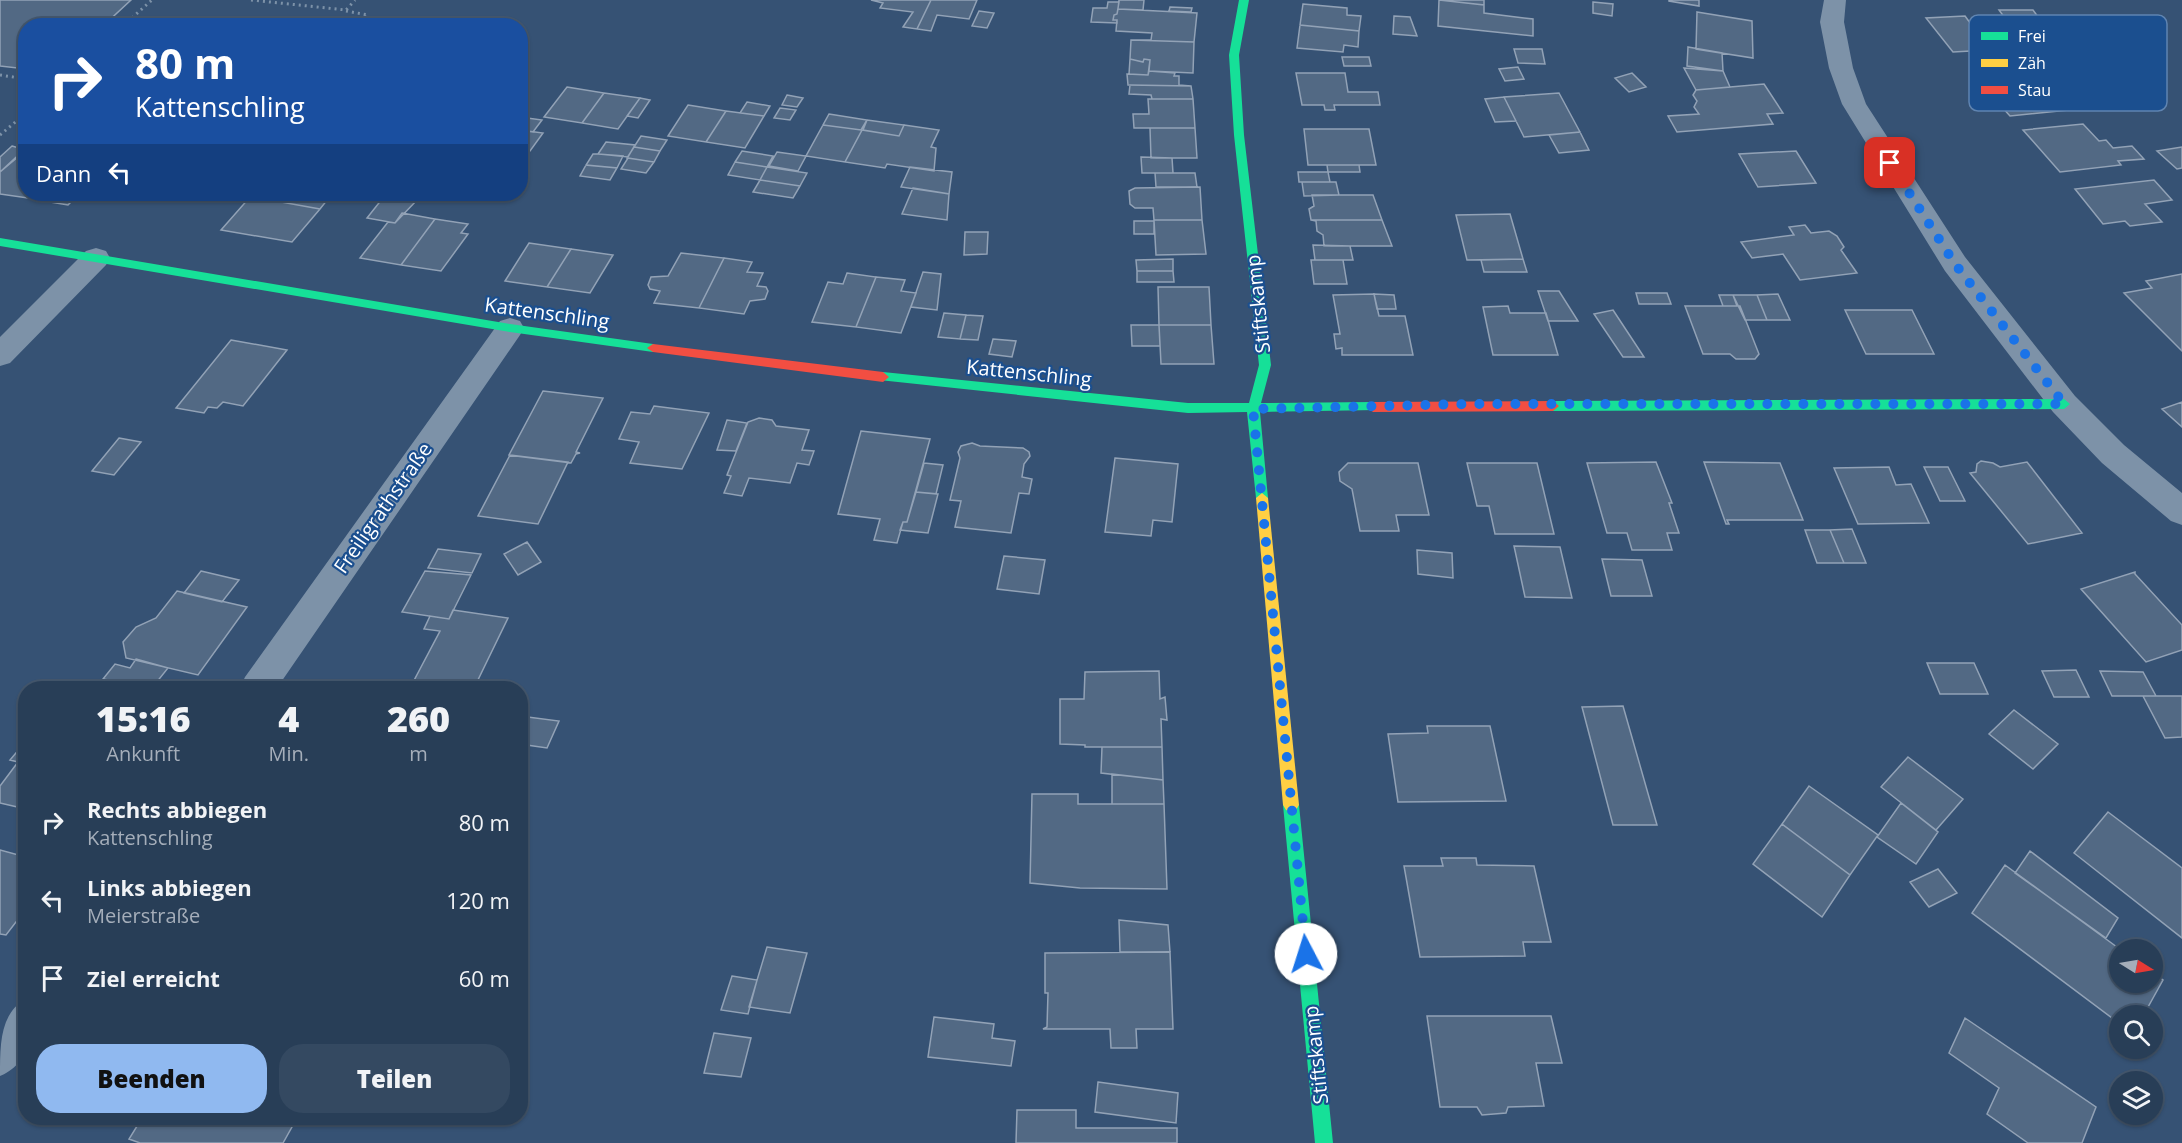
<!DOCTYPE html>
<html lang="de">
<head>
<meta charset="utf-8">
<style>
	:root { --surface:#283e57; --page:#344961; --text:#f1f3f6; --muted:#a5aeba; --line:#44576d; --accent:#90b9f0 }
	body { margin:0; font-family:"Open Sans",sans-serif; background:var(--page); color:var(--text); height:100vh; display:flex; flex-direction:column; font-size:22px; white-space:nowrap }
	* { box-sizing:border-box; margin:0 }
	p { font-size:20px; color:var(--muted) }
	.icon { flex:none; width:33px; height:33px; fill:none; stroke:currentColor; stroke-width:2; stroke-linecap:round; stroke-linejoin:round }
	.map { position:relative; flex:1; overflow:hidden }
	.drawer { position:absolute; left:18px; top:681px; width:510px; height:444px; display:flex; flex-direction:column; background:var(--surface); border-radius:24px; box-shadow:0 2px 4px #0004,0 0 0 2px var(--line) }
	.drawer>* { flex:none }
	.top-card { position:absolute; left:18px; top:18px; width:510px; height:183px; border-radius:24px; box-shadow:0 2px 4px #0004,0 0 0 2px var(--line); background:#1a4fa0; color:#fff; overflow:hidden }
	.needle { width:39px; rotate:101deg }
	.buttons { position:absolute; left:2109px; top:939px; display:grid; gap:12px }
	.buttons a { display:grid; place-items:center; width:54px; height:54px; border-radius:50%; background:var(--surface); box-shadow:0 2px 4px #0004,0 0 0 2px var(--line); font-size:30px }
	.pin { position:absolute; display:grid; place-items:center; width:51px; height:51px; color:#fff; margin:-26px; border-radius:12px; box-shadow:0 3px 9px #0006 }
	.me { position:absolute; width:66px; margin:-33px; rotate:355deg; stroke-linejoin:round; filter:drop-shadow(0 0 4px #0008) }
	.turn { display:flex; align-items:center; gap:21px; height:126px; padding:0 18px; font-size:27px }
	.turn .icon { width:78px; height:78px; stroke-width:2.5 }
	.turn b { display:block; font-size:42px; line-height:51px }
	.then { display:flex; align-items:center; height:57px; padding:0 18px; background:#0003; gap:12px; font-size:22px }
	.eta { display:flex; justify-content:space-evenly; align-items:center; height:102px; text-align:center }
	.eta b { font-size:36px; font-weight:800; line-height:42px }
	.cta { display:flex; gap:12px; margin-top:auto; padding:12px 18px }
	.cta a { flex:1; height:69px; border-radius:24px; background:var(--accent); color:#111; font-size:24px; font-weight:800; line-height:69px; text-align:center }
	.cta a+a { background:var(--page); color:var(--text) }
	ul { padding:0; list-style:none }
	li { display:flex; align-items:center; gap:18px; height:78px; padding:0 18px }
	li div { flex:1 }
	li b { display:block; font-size:22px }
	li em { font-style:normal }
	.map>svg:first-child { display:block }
	.building { fill:#526984; stroke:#92a2b6; stroke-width:1.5 }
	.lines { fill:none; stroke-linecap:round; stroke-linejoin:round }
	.path { stroke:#7d92a8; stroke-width:3; stroke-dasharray:2 4; stroke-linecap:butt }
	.street { fill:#7d92a8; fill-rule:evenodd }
	.fast { fill:#16e098; fill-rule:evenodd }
	.slow { fill:#ffcf43; fill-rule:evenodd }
	.jam { fill:#f24e42; fill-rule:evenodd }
	.route { stroke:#1a73e8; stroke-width:10; stroke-dasharray:0 18 }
	.labels { text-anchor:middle; stroke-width:4.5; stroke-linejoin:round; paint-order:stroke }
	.street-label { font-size:20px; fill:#fff; stroke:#1b4f8f }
	.key { fill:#1b4f8f; stroke:#5f84b1; stroke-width:1.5 }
	.key-label { font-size:16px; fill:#fff }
</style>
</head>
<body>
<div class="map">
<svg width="2182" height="1143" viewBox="0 0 2182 1143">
	<rect width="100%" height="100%" fill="#365274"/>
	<path class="building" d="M0,0h131l-28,26h-77v43l-26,-3z
		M871,0h60l-14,29 -14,-2 10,-15 -33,-4 3,-5z
		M931,0h46l-8,19 -32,-4 -6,16 -14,-2z
		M1119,0h25l-1,10 -25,-1z
		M1439,0h45v5z
		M1439,0l45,5v8l49,6v17l-95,-10z
		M1669,0h30v6l-30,-5z
		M1108,2h11l-2,12 -3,1 -1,5h4v3l-26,-1 2,-14h14z
		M1593,2l20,2 -1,12 -19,-3z
		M1303,4l44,4v7l14,1 -2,15 -59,-6z
		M1170,7l22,1 -1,4 -22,-1z
		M1118,9l79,4 -3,29 -63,-2h20l1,-7 -36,-2 1,-11h-4l1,-5 3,-1z
		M1999,10h34l11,15h-34z
		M979,11l15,2 -7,15 -15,-2z
		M1697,12l55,9 1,37 -57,-9z
		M1394,16l16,1 7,19 -24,-2z
		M1965,16l8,11 8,-1 4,6 24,-2 10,11 -19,1 6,7 -53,3 -27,-34z
		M1300,25l59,6 -1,16 -14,-2 -1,7 -46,-4z
		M1131,40l63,2 -1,31 -44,-2 1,-11 -6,-1 -1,3 -13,-3z
		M1688,47l34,6 1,18 -36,-5z
		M1514,49h28l3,15 -27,-1z
		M1342,57h27l2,9h-27z
		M1130,59l13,3 1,-3 6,1 -2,15 -19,-1z
		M1518,67l6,12 -19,2 -6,-12z
		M1684,68l39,3 7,16 -34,3z
		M1149,71l26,2 -1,3h5v9l12,1 -63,-1 -1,-11 21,1z
		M2035,72l35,38 -60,6 -34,-38z
		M1296,73h49l3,19h30l2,13h-46l1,5h-10l-1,-5h-22z
		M1632,73l14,14 -17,5 -14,-14z
		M1764,84l19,29 -16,1 6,10 -96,8 -9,-16 31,-2 -5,-7 3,-6 -4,-6 3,-5z
		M1130,85l61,1 2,13h-41l-1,-4 -22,-1z
		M567,87l37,6 -22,30 -38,-6z
		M604,93l36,5 -22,31 -36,-6z
		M1559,93l21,39 -56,5 -20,-40z
		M787,95l16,3 -6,9 -15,-2z
		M1504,97l12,24 -21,1 -10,-23z
		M640,98l10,2 -12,18 -11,-2z
		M1148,99h45l2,29h-61l-1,-14h16z
		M747,102l23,4 -6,10 -24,-3z
		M688,105l38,6 -20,31 -38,-6z
		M780,108l16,2 -6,10 -16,-2z
		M726,111l38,5 -19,32 -39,-6z
		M829,114l38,6 -6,10 -38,-5z
		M520,117l22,3 -9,12 -13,-2z
		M867,120l37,5 -5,11 -36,-6z
		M2083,124l16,17 7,-1 7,8 19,-2 12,13 -26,2 3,4 -61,7 -37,-42z
		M823,125l39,5 -17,32 -39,-6z
		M904,125l35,5 -8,17 5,1 -2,23 -47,-7 -2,4 -40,-6 17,-32 37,6z
		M1150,128h45l2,30h-46z
		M1304,129h65l7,36h-68z
		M520,130l23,3 -13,18 -10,-1z
		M1580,132l9,18 -30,3 -10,-18z
		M641,136l26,4 -7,11 -26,-4z
		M606,142l29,3 -7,12 -30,-3z
		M12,146l14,4 -26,22v-15z
		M634,147l26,4 -6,11 -27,-4z
		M2182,147v21l-5,1 -20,-18z
		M24,150l2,44h8l-6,4 -28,-4v-22z
		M742,151l31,5 -6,11 -32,-5z
		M1796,151l20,32 -58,4 -19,-33z
		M777,152l29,4 -8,15 -29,-5z
		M593,154h5l25,2 -6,12 -31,-3z
		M1141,157l31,1 1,15h-31z
		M628,158l26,4 -8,11 -25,-4z
		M735,162l32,5 -7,13 -32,-5z
		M586,165l31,3 -7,12 -30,-4z
		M1327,165h32l1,7h-32z
		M767,167l40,6 -7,13 -40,-6z
		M910,167l42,5 -3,22 -48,-7z
		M1298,172h30l2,10h-31z
		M1155,173h40l2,14h-41z
		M760,180l40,6 -7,12 -40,-6z
		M2154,180l18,20 -27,4 17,18 -32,4 -5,-5 -22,3 -28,-35z
		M1302,182h34l3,13 -35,1z
		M1200,187l2,33h-48l-1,-12h-18l-5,-4 -1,-13 6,-3z
		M913,188l36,6 -2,26 -45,-6z
		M58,194h21l-11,11 -18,-3z
		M151,194h62l-8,7z
		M276,194h56l-12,15 -50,-9z
		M386,194l32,5 -23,24 -28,-5z
		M1312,195h61l9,25h-71l-2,-11 5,-3z
		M250,197l20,3 50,9 -28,33 -71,-12z
		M402,213l33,6 -34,46 -41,-7 28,-36 7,1z
		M1510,214l13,45 -56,1 -11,-45z
		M435,219l33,5 -7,9 7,1 -27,37 -40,-6z
		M1154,220h48l4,34 -50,1z
		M1311,220h71l10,26h-68l-1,-11 -6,-4 -1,-10z
		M1134,221h20v13h-20z
		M1805,225l6,8 18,-2 8,5 7,11 -3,3 16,23 -57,7 -17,-26 -31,4 -11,-16 53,-7 -5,-8z
		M965,232h23l-1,22 -23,1z
		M529,243l42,6 -24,38 -42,-6z
		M1313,245l37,1 3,14h-38z
		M571,249l42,6 -23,38 -43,-6z
		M681,253l43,5 -25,50 -45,-5 6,-12 -10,-2 -2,-4 3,-8 17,-1z
		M724,258l28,4 -5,10 16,1 -6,13 9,1 2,4 -3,8 -15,2 -6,13 -45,-6z
		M1173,259v12h-36l-1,-11z
		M1523,259l4,13h-43l-3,-12z
		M1311,260h32l4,24h-33z
		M1137,271h36l1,11h-37z
		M923,272l18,2 -4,36 -26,-3z
		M847,273l29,4 -20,50 -44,-5 16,-40 15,2z
		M2182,274v77l-58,-58 28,-5 -6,-7z
		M876,277l29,3 -4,11 15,2 -15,40 -45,-6z
		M1158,287h51l2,38h-52z
		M1538,291h21l19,30h-30z
		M1636,293h31l4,11h-32z
		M1374,294l5,22h26l8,39h-71v-7l-6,1 -2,-15h6l-7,-39z
		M1374,294l20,1 2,14h-19z
		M1778,294l12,26h-23l-10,-25z
		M1719,295h14l4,11h-14z
		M1733,295h24l10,25h-22z
		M1508,306l2,7h36l12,42h-65l-10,-48z
		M1685,306h55l19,48 -4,5h-19l-6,-5h-27z
		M1613,310l31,47h-21l-29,-43z
		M1845,310h67l22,44h-68z
		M944,313l22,2 -6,24 -22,-2z
		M966,315l17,1 -5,24 -18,-1z
		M1131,325h28l1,21h-28z
		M1159,325h52l3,39h-53z
		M993,339l23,2 -4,16 -23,-3z
		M231,340l56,10 -44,56 -20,-4 -6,6 -9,-1 -4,6 -28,-5z
		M543,391l60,7 -27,54 4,1 -4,1 -5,9 -62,-8z
		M2182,402v25l-20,-18z
		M654,406l55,7 -27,56 -52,-6 9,-21 -20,-3 12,-27 19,2z
		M759,418l13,2 4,6 33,4 -7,20 12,1 -5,14 -12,-2 -7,20 -41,-5 -7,18 -18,-3 7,-17 -4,-1 21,-53z
		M727,420l20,3 -11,28 -19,-1z
		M861,431l69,8 -23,83h-4l-6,21 -23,-3 6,-21 -42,-5z
		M119,438l22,4 -27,33 -22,-4z
		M972,443l8,3 43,2 6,4 1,4 -6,8 -2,13 10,2 -3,15 -10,-1 -8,40 -56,-6 6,-26 -11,-1 10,-42 -2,-6 3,-6z
		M510,455l58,7 -30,62 -60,-8z
		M1115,458l63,6 -6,58 -19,-2 -2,16 -46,-4z
		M1981,461l12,2 7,4 27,-5 55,71 -54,11 -58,-71 6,-1 1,-8z
		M1656,462l16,41h-3l10,30h-12l5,17h-40l-5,-17h-20l-20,-70z
		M1704,462l76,1 23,57h-76l2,4h-3z
		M924,463l19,2 -7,29 -20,-2z
		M1348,463h70l11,52h-33l3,16h-39l-8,-42 -12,-8 -1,-9z
		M1467,463h70l17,71h-59l-6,-28h-12z
		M1889,467l7,18 15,-1 18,39 -71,1 -24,-56z
		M1924,467h24l17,34h-25z
		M916,492l22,2 -10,39 -28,-3 3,-8h4z
		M1852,529l14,34h-22l-14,-33z
		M1805,530h25l14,33h-27z
		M527,542l14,20 -23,13 -14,-21z
		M1514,546l46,1 12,51 -47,-1z
		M438,549l43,5 -9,19 -44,-5z
		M1417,550l35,3 1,25 -35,-4z
		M1004,556l41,4 -6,34 -42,-5z
		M1602,559l40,1 10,36h-41z
		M201,571l38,9 -17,22 -38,-9z
		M425,571l46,4 -22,44 -47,-7z
		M2135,572v2l47,51v25l-36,12 -65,-73z
		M177,591l70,16 -49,68 -72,-17 -3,-16 13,-15 20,-9z
		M453,610l55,8 -34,70h-64l30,-57 -16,-2 6,-13 19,3z
		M136,659l32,9 -16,20 -49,-9 12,-15 15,4z
		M1927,663h47l14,31h-48z
		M2076,670l13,27h-35l-12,-26z
		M1159,671l1,28 5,-2 2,23 -6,-1 1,28h-77v-2l-25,-1v-45h24l1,-27z
		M2100,671l43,1 13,24h-44z
		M2143,696h39v41l-17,1z
		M1623,706l34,119h-44l-31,-118z
		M2014,710l44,34 -25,25 -44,-35z
		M520,716l39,5 -12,27 -27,-4z
		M1427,726h63l16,75 -108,1 -10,-68 40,-1z
		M26,741v23l-16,-4z
		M1102,747h60l1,33 -62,-7z
		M1908,757l55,42 -27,31 -55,-43z
		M18,762l8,2v45l-26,-6v-17z
		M1112,774l51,6 1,24h-52z
		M1809,786l69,49 -28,40 -68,-51z
		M1032,794h46v10h86l3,85 -87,-1 -50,-5z
		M1901,803l37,29 -22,32 -39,-27z
		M2108,812l74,56v70l-108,-85z
		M1782,824l68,51 -28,42 -69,-53z
		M0,850l26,7v52l-20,26 -6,-1z
		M2030,851l88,67 -12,20 -91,-65z
		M1441,858h35l1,7 57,1 17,76h-28l2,14 -105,1 -16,-91h39z
		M2005,865l116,85 -1,32h32v-10l11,8 -20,36h-23v8l-148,-111z
		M1938,869l19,24 -28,14 -19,-25z
		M1119,920l49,5 2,27h-50z
		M767,947l40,6 -17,60 -41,-6z
		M1170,952l3,77h-37l1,19h-26l-1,-19h-67l4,-2 1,-34h-3v-40z
		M732,976l25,4 -9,34 -27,-4z
		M1427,1016h124l11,47h-26l8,43 -36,1 -2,6 -24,2 -5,-8h-37z
		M934,1017l60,7 -2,14 23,3 -4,25 -83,-9z
		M1965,1018l131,89 -14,36h-54l-41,-29 12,-26 -50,-35z
		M714,1033l37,5 -10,39 -37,-4z
		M1098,1082l80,11 -2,30 -81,-11z
		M1017,1110h59v18h101v15h-161z
		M142,1118h155l-14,25h-143l-11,-4z"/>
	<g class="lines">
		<path class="path" d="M251,0l95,10 9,-10
			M346,11l22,4 -10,11
			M123,26l29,-26
			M0,75l26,4
			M0,135l26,-22"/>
		<path class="street" d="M1824,0h22l-2,22 9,46 13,36 99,153 110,139 49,49 58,48v32l-11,-4 -69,-58 -49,-51 -108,-141 -103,-167 -13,-36 -9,-46z
			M96,248l10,3 4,7 -4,7 -96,98 -10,3v-29l86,-86z
			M510,318l10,3 4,7 -4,7 -243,353h-37l5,-11 255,-356z
			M26,999c0,32 9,62 -26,77 0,-32 0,-63 26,-77z"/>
		<path class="fast" d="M1239,0h10l-10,55 5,80 27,230 -10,38 112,-1 6,5 -2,3 -117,2 8,86 -6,5 -6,-5 -9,-86 -59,1 -309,-33 -2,-3 6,-5 305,31h61l10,-38 -25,-230 -5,-80z
			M0,238l510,86 143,20 6,4 -6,4 -143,-20 -510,-86z
			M2064,399l6,5 -6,5 -511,2 -6,-5 6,-5z
			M1291,798l5,2 3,5 34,338h-18l-32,-338 3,-5z"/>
		<path class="slow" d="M1262,493l6,5 31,307 -3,5 -5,2 -5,-2 -3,-5 -27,-307z"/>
		<path class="jam" d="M653,344l230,28 6,5 -6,5 -230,-30 -6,-4z
			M1553,401l6,5 -6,5 -180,1 -6,-5 6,-5z"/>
	</g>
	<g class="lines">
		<path class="route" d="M1306,954l-53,-545 216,-5h595l-109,-140 -65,-101"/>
	</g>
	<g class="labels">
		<g class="street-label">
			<text transform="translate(1258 304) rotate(-96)" y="7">Stiftskamp</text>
			<text transform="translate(547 313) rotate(8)" y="7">Kattenschling</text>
			<text transform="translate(1029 373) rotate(6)" y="7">Kattenschling</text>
			<text transform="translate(383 508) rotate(-55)" y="7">Freiligrathstraße</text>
			<text transform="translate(1316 1055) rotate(-96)" y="7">Stiftskamp</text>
		</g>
	</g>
	<rect x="1969" y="15" width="198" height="96" rx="9" class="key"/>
	<rect x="1981" y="32" width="27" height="8" fill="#16e098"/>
	<rect x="1981" y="59" width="27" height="8" fill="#ffcf43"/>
	<rect x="1981" y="86" width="27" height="8" fill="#f24e42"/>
	<g class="key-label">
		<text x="2018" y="42">Frei</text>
		<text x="2018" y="69">Zäh</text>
		<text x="2018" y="96">Stau</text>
	</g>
</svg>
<div class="buttons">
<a><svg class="needle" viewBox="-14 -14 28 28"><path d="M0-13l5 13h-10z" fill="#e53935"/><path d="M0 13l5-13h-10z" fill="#a5aeba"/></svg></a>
<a><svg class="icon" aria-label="search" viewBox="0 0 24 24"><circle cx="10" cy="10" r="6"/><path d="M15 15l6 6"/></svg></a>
<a><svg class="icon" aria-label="layers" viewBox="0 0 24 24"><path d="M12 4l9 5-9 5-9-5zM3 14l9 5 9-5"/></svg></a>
</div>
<div class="pin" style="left:1890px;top:163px;background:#d93025"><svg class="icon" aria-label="arrive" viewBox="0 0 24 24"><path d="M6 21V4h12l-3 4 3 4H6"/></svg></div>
<svg class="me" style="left:1306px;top:954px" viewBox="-20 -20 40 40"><circle r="19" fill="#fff"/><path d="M0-13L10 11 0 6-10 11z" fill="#1a73e8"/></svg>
<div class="top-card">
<div class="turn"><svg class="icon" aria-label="right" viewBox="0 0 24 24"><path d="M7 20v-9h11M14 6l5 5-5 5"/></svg><div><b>80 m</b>Kattenschling</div></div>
<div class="then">Dann<svg class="icon" aria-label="left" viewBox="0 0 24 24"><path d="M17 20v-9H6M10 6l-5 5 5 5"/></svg></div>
</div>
<section class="drawer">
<div class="eta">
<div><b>15:16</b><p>Ankunft</p></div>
<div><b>4</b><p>Min.</p></div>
<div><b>260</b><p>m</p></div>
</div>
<ul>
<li><svg class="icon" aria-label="right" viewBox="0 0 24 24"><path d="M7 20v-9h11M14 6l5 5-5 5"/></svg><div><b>Rechts abbiegen</b><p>Kattenschling</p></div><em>80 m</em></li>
<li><svg class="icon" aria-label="left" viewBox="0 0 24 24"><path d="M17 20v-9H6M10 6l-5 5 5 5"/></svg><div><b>Links abbiegen</b><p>Meierstraße</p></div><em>120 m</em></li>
<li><svg class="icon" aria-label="arrive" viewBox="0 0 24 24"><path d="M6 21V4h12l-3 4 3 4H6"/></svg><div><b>Ziel erreicht</b></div><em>60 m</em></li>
</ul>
<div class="cta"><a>Beenden</a><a>Teilen</a></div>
</section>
</div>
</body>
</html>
